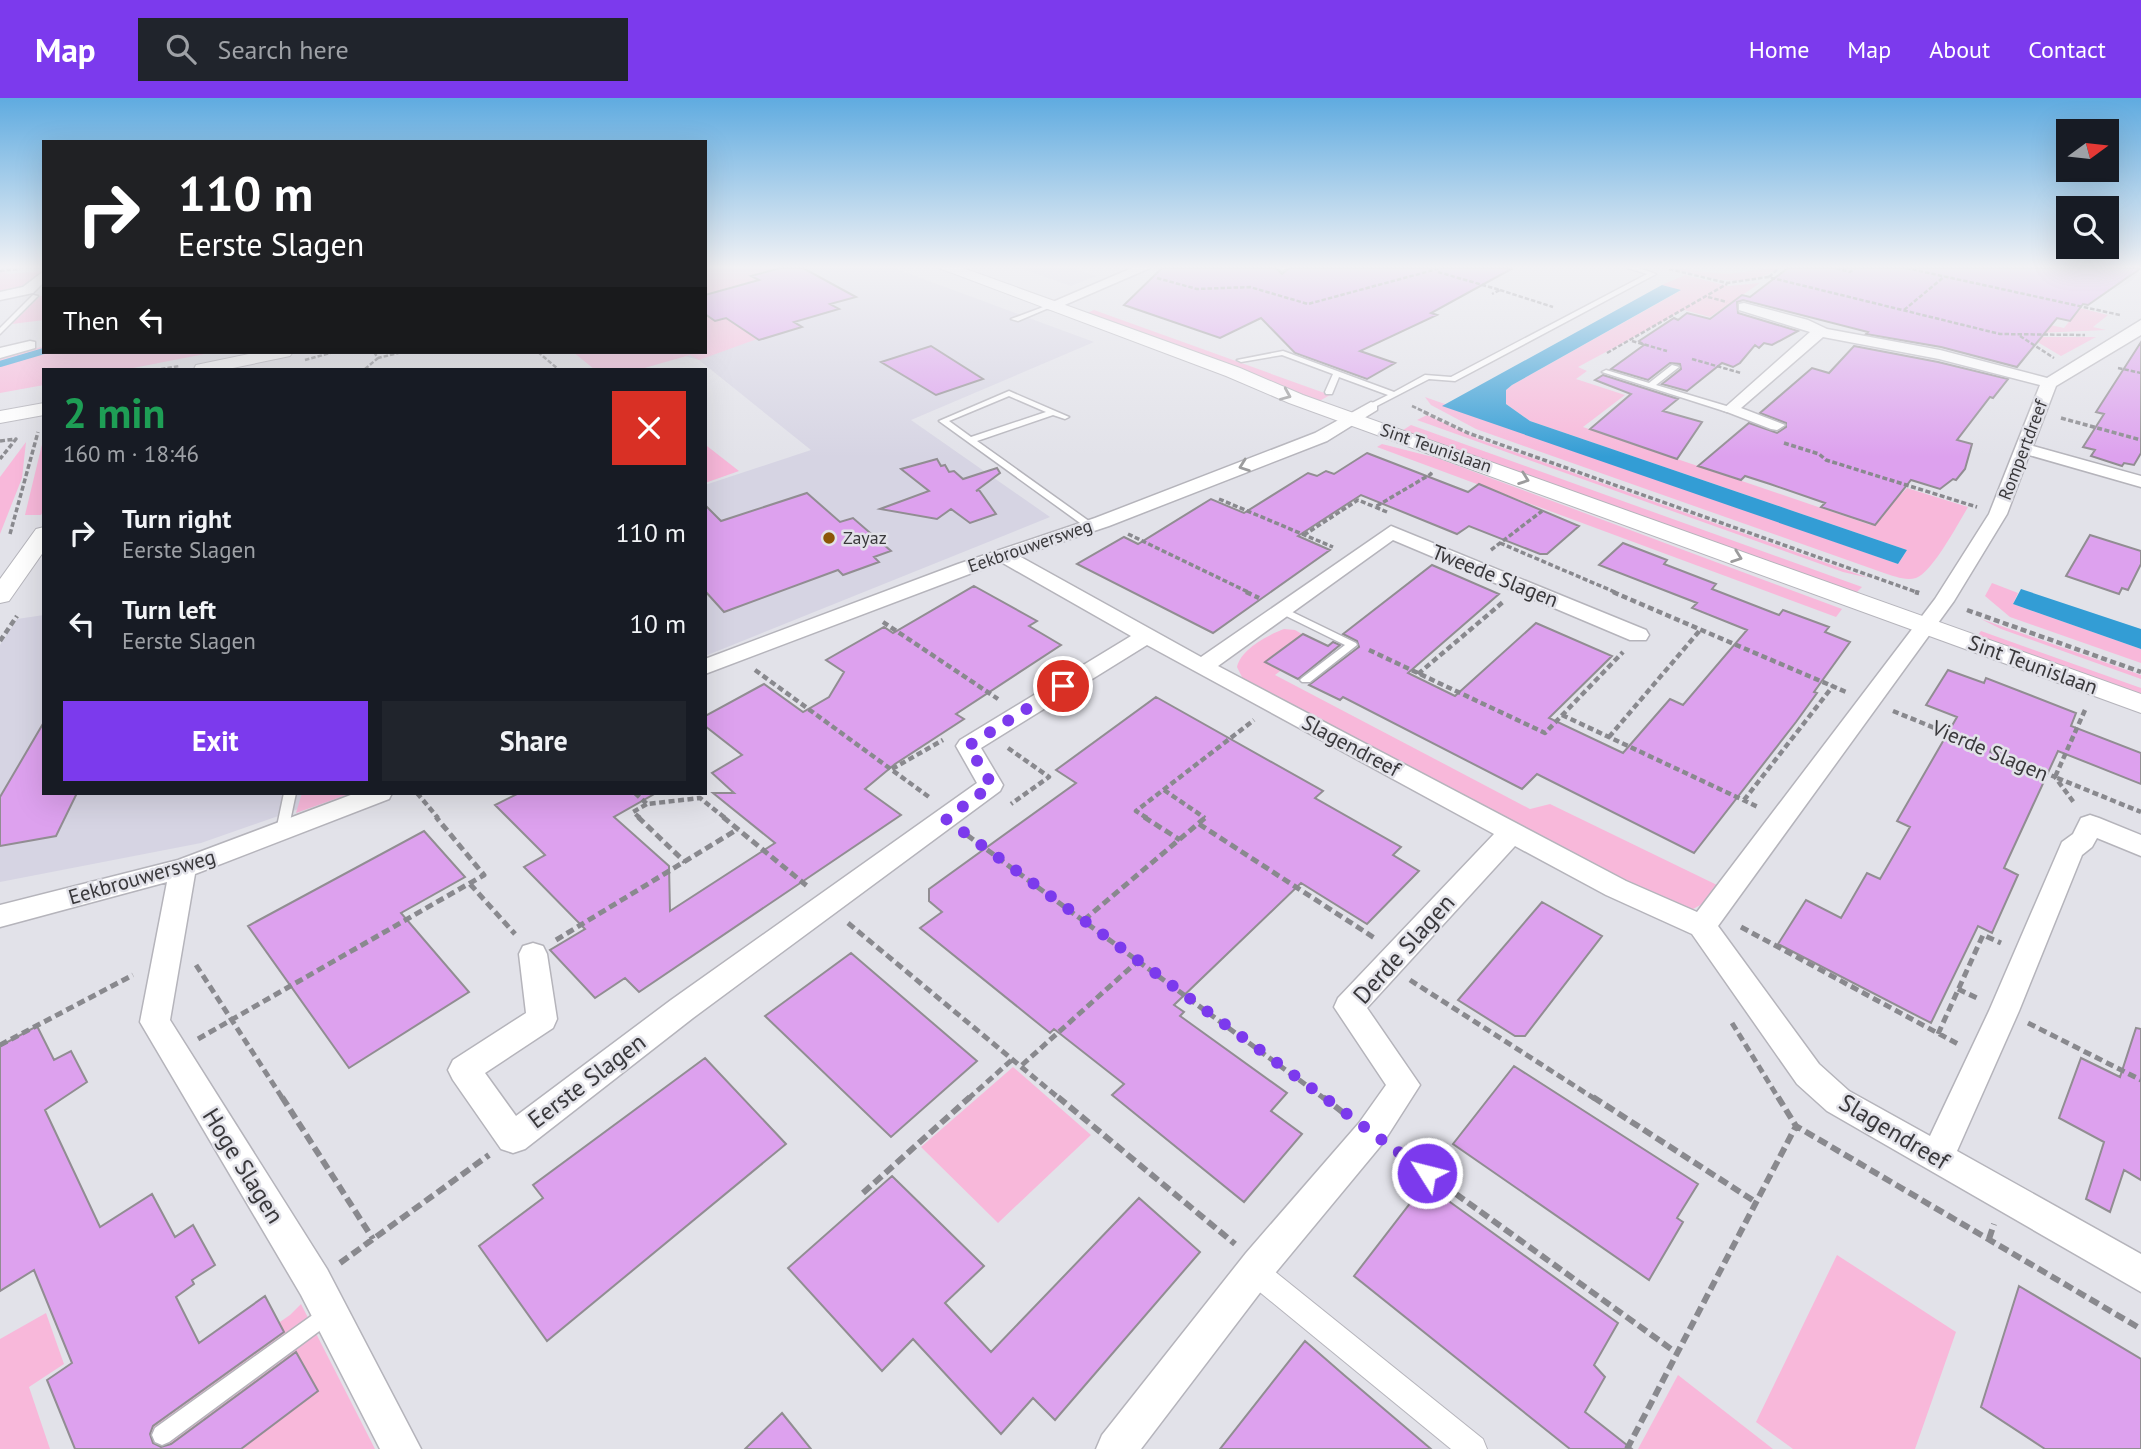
<!DOCTYPE html>
<html lang="en">
<head>
<meta charset="utf-8">
<style>
	:root { --surface:#171b24; --page:#20242c; --text:#f1f3f6; --muted:#9ea1a6; --accent:#7c3aed }
	body { margin:0; font-family:"PT Sans",sans-serif; background:var(--page); color:var(--text); height:100vh; display:flex; flex-direction:column; font-size:26px; white-space:nowrap }
	* { box-sizing:border-box; margin:0 }
	p { font-size:23px; color:var(--muted) }
	.icon { flex:none; width:38px; height:38px; fill:none; stroke:currentColor; stroke-width:2; stroke-linecap:round; stroke-linejoin:round }
	.map { position:relative; flex:1; overflow:hidden }
	.details { position:absolute; left:42px; top:270px; width:665px; height:427px; display:flex; flex-direction:column; background:var(--surface); border-radius:0px; box-shadow:0 7px 28px #0002 }
	.details>* { flex:none }
	.top-card { position:absolute; left:42px; top:42px; width:665px; height:214px; border-radius:0px; box-shadow:0 7px 28px #0002; background:#202124; color:#fff; overflow:hidden }
	.needle { width:46px; rotate:75deg }
	.buttons { position:absolute; left:2056px; top:21px; display:grid; gap:14px }
	.buttons a { display:grid; place-items:center; width:63px; height:63px; border-radius:0px; background:var(--surface); box-shadow:0 7px 28px #0002; font-size:35px }
	.pin { position:absolute; display:grid; place-items:center; width:60px; height:60px; color:#fff; margin:-30px; border:4px solid #fff; border-radius:50%; box-shadow:0 2px 7px #0007 }
	.me { position:absolute; width:77px; margin:-38px; rotate:306deg; stroke-linejoin:round; filter:drop-shadow(0 0 5px #0008) }
	.turn { display:flex; align-items:center; gap:24px; height:147px; padding:0 21px; font-size:32px }
	.turn .icon { width:91px; height:91px; stroke-width:2.5 }
	.turn b { display:block; font-size:49px; line-height:60px }
	.then { display:flex; align-items:center; height:66px; padding:0 21px; background:#0003; gap:14px; font-size:26px }
	.round { display:grid; place-items:center; flex:none; width:74px; height:74px; border-radius:0px; background:var(--page) }
	.overview { display:flex; align-items:center; justify-content:space-between; height:119px; padding:0 21px }
	h1 { font-size:42px; font-weight:600; line-height:52px; color:#1e9e55 }
	.action { display:flex; gap:14px; margin-top:auto; padding:14px 21px }
	.action a { flex:1; height:80px; border-radius:0px; background:var(--accent); color:#fff; font-size:28px; font-weight:600; line-height:80px; text-align:center }
	.action a+a { background:var(--page); color:var(--text) }
	ul { padding:0; list-style:none }
	li { display:flex; align-items:center; gap:21px; height:91px; padding:0 21px }
	li div { flex:1 }
	li b { display:block; font-size:26px }
	li em { font-style:normal }
	header { display:flex; align-items:center; gap:42px; box-sizing:border-box; height:98px; padding:0 35px; background:var(--accent); color:#fff }
	header strong { font-size:33px }
	nav { display:flex; gap:38px; margin-inline-start:auto; font-size:24px }
	.search { width:490px; height:63px; background:var(--page); display:flex; align-items:center; gap:18px; box-sizing:border-box; padding:0 24px; border-radius:0px; color:var(--muted); font-size:26px }
	.map>svg:first-child { display:block }
	.built { fill:#d6d4e3 }
	.green { fill:#f8b8da }
	.water { fill:#339dd5 }
	.lines { fill:none; stroke-linecap:round; stroke-linejoin:round }
	.stream { stroke:#339dd5; stroke-width:6 }
	.building { fill:#dda1ee; stroke:#918d92; stroke-width:2 }
	.service-casing { stroke:#b5b4bb; stroke-width:3 }
	.pedestrian-casing { stroke:#b5b4bb; stroke-width:2 }
	.minor-casing { stroke:#b5b4bb; stroke-width:3 }
	.tertiary-casing { stroke:#b5b4bb; stroke-width:2 }
	.path-far4 { stroke:#89898e; stroke-width:2.5; stroke-dasharray:4.5 2; stroke-linecap:butt }
	.path-far3 { stroke:#89898e; stroke-width:3.5; stroke-dasharray:5 2.5; stroke-linecap:butt }
	.path-far2 { stroke:#89898e; stroke-width:4.5; stroke-dasharray:6 3.5; stroke-linecap:butt }
	.path-far1 { stroke:#89898e; stroke-width:5; stroke-dasharray:8 4.5; stroke-linecap:butt }
	.path { stroke:#89898e; stroke-width:6; stroke-dasharray:10 5; stroke-linecap:butt }
	.service { fill:#fff; fill-rule:evenodd }
	.pedestrian { fill:#fff; fill-rule:evenodd }
	.minor { fill:#fff; fill-rule:evenodd }
	.tertiary { fill:#fff; fill-rule:evenodd }
	.oneway { stroke:#9c9c9d }
	.route { stroke:#7c3aed; stroke-width:12; stroke-dasharray:0 21.6 }
	.poi-dot { fill:#8c5607; stroke:#e2e2e9; stroke-width:2.5 }
	.labels { text-anchor:middle; stroke-width:5; stroke-linejoin:round; paint-order:stroke }
	.far-street-label { font-size:18px; fill:#39383b; stroke:#e2e2e9 }
	.far-poi-label { font-size:18px; fill:#39383b; stroke:#e2e2e9; text-anchor:start }
	.street-label { font-size:21px; fill:#39383b; stroke:#e2e2e9 }
	.near-street-label { font-size:24px; fill:#39383b; stroke:#e2e2e9 }
</style>
</head>
<body>
<header>
<strong>Map</strong>
<div class="search"><svg class="icon" aria-label="search" viewBox="0 0 24 24"><circle cx="10" cy="10" r="6"/><path d="M15 15l6 6"/></svg>Search here</div>
<nav><a>Home</a><a>Map</a><a>About</a><a>Contact</a></nav>
</header>
<div class="map">
<svg width="2141" height="1351" viewBox="0 0 2141 1351">
	<rect width="100%" height="100%" fill="#e2e2e9"/>
	<path class="built" d="M742,170h152l200,74 -183,78 139,97 -345,139v-171l106,-35 -112,-90 -29,-8h35v-76z
		M1020,170h53l23,8 -25,10z
		M44,517v178h300l-143,50 -201,39v-237l17,-26z"/>
	<path class="green" d="M714,170h66l-28,8 7,4 -39,11 -15,10v-31z
		M1670,170c16,0 29,4 45,5 21,3 41,-5 63,-5 -33,24 -73,8 -108,0z
		M5,173l3,3 36,-3v3l-21,15 -23,2v-19z
		M1685,177l43,11 32,-3 -50,34 -26,-7 -106,57 9,4 -11,8 49,16 -42,32 288,98 36,-37 61,19c-9,15 -36,66 -52,71 -11,3 -22,-2 -32,-5l-408,-144 -45,-24 -6,-8 473,167 9,-14 -377,-129 -24,-17v-14l6,-5 168,-94 -18,-6z
		M40,198h4v24l-32,4z
		M2080,210l28,7 -15,12 13,3 -88,4 -5,-17 51,11z
		M1094,212l236,85 -14,8 -231,-89z
		M705,216l10,7 17,-4 2,7 23,15 -58,21 -9,-5 -49,14h-47l-21,-17h132z
		M2029,239h67l-35,19z
		M44,248v6h171l-87,17h-84v16l-44,8v-34z
		M1427,317l51,24 391,139 -26,-6 -426,-152z
		M1411,327l451,162 -8,8 -454,-163z
		M44,338v74l-3,5h-16z
		M26,344l-4,36 -22,56v-57z
		M705,346l2,2 32,25 -34,12z
		M1382,346l55,14 405,151 -6,8 -459,-170z
		M1992,485l26,10 -5,11 128,45v14l-131,-46 -25,-21z
		M1981,521l160,56v4l-140,-50z
		M1284,531l11,1 22,13 -42,32 255,134 20,-5 167,81 -13,18 -11,6 -16,-3 -69,-33 -365,-194 -6,-12c4,-18 31,-32 47,-38z
		M1981,533l160,57v12l-158,-62 -5,-3z
		M302,695h50l-56,20z
		M1013,969l78,68 -93,88 -77,-76z
		M1837,1157l119,77 -41,117h-122l-37,-27z
		M301,1206l74,145h-278l193,-134z
		M46,1215l18,51 -35,23 21,62h-50v-110z
		M1678,1277l95,74h-135z"/>
	<path class="water" d="M1662,187l19,5 -169,95 -6,5v14l24,17 377,129 -9,14 -456,-158z
		M2021,491l120,40v20l-128,-45z"/>
	<g class="lines">
		<path class="stream" d="M0,266l44,-13"/>
	</g>
	<path class="building" d="M780,170h23l53,29 -26,7 9,5 -45,13 8,5 -43,13 -33,-22 -11,3 -10,-7v-19l54,-15 -8,-4z
		M1162,170h114l6,6 7,-6h224l-82,45 6,2 -77,36 35,12 -28,16 -72,-26 -34,-35 -41,20 -96,-33z
		M1788,170h353l-53,37 -5,-1 -13,17 -13,-3 -40,49 -76,-20 -75,-13 2,-2 -125,-32 -6,2 1,11 60,18 -26,14 -8,-2 -5,5 -4,-3 -15,18 -7,4 -11,-4 -35,28 -25,-7 19,-15 -1,-5 -10,-1 -22,17 -37,-11 33,-24 -5,-4 35,-23 4,2 9,-7 23,6 32,-24 8,2z
		M2141,244v111l-7,12 -10,-2 -2,3 -31,-10 4,-6 -12,-3 21,-33 -8,-2z
		M931,248l52,33 -47,16 -55,-33z
		M1854,248l84,16 70,17 -15,19 -3,-1 -33,43 15,4 -7,25 -9,11 -3,-1 -13,10 -29,-9 -36,45 -54,-18 4,-4 -55,-19 -25,-8 -4,4 -43,-14 51,-43 28,10 9,-6v-4l-26,-10 52,-45 17,5z
		M1603,277l75,24 -15,12 39,11 -25,37 -87,-30 41,-35 -36,-14z
		M1367,355l101,39 11,-8 100,42 -32,28h-7l-71,-28 -12,8 -96,-39 -63,41 32,14 -117,83 -136,-69 47,-27 14,7 73,-45 33,14 64,-40 9,3 9,-5 8,3z
		M937,361l4,7 4,-1 4,7 5,-1 9,8 34,-11 3,5 -24,18 3,-1 17,24 -26,9 -19,-14 -14,10 -57,-10 49,-18 -28,-22z
		M807,395l33,29 13,-4 38,33 -17,6 5,5 -36,13 -5,-5 -114,42 -19,-21v-86l16,16z
		M2090,437l51,16v13l-13,26 -6,-2 -3,6 -53,-18z
		M1623,445l44,17 -3,4 52,20 -4,5 67,26 4,-5 46,17 -4,5 25,10 -36,50 3,1 -21,29 -102,131 -157,-79 -15,15 -179,-92 -3,3 -31,-15 50,-38 -2,-6 -14,-7 89,-69 67,29 -91,79 47,23 81,-73 76,33 -63,62 74,35 47,-54 13,6 64,-75 -55,-22 5,-5 -98,-38z
		M974,488l63,35 -8,5 32,19 -105,69 8,5 -69,45 -30,25 36,26 -262,177 -14,-14 -30,20 -45,-48 35,-21 -61,-62 21,-12 -50,-50 24,-12h137l-42,24 55,49 1,45 105,-68 -62,-50h21l-22,-20 30,-18 -37,-29v-10l59,-32 39,28 26,-15 15,-25 -18,-12 58,-33 9,6z
		M1303,536l25,12 5,-4 7,3 -42,34 -33,-17z
		M1948,572l36,13 2,-5 90,35 -5,13 70,27v31l-83,-33 -54,117 14,7 -26,58 -14,-7 -47,97 -153,-79 28,-44 35,18 26,-45 13,6 30,-52 -13,-6 60,-104 -31,-12z
		M1156,599l167,94 -8,7 86,49 -8,8 26,16 -52,53 -66,-41 -127,122 10,7 -4,4 107,77 -16,18 31,23 -58,68 -132,-107 12,-11 -70,-55 -4,4 -130,-105 22,-16 -13,-11v-12l147,-106 -20,-13z
		M44,624v71h33l-21,43 -56,10v-49z
		M424,733l41,46 -64,36 68,79 -120,76 -101,-142z
		M1542,804l60,34 -77,100h-10l-57,-36z
		M851,855l126,108 -86,76 -126,-121z
		M37,928l17,34 17,-9 16,31 -42,28 55,117 52,-33 23,43 18,-12 22,40 -23,15 2,4 -18,13 23,46 66,-47 19,36 -131,94 -3,8 3,9 8,4 10,-3 125,-92 22,39 -77,58h-166l-28,-69 25,-17 -38,-93 -34,21v-245z
		M2136,930l5,1v151l-17,-10 -14,42 -24,-13 18,-57 -45,-24 22,-60 39,19z
		M705,960l81,86 -239,197 -68,-95 64,-48 -10,-13z
		M1514,968l184,118 -21,34 6,4 -34,58 -196,-136z
		M892,1078l92,90 -39,37 46,49 148,-154 61,54 -145,168 -22,-22 -32,36 -88,-95 -31,32 -94,-103z
		M1425,1086l193,139 -24,42 11,12 -20,35 47,37h-62l-216,-173z
		M2019,1188l122,73v90h-96l-64,-42z
		M1305,1243l39,34 87,74h-211z
		M782,1315l29,36h-66z"/>
	<g class="lines">
		<g class="service-casing">
			<path id="service" d="M1279,170h7l-4,3z
				M1628,170h11l17,6 -201,107 -26,-2 -58,30h-3v-4l20,-10 -49,-18 -7,17h-6l-1,-2 8,-18 -51,-19 -41,7 -4,-2 46,-9 111,41 31,-17 26,2 196,-103z
				M33,197l5,1 -38,38v-6z
				M1046,208l5,1 -33,14 -7,-2z
				M1672,267l7,2 -23,18 77,23v4h-6l-125,-40 4,-2 43,13z
				M1009,293l60,26 -4,2 -12,-4 -76,26 116,83v4h-6l-148,-107zM1009,298l37,16 -75,25 -22,-16z
				M1282,509l74,36 1,2 -47,37h-8l-2,-2 2,-2 43,-33 -67,-33v-4z
				M284,695h12l-8,38 -1,3h-10l-1,-3z
				M327,1208l6,3 3,6 -3,6 -164,121 -7,3 -7,-3 -3,-7 3,-7 166,-119z"/>
		</g>
		<g class="pedestrian-casing">
			<path id="pedestrian" d="M1254,1160l9,4 220,177 4,10h-36l-206,-169 -4,-9 4,-9z"/>
		</g>
		<g class="minor-casing">
			<path id="minor" d="M1132,170h18l-97,42 -12,-3z
				M44,173v11l-11,11 -33,7v-8l23,-5z
				M1744,205l64,17 19,9 113,21 107,28 94,-58v15l-85,51 -23,60 108,30v11l-112,-32 -22,59 -53,87 -236,325 101,138 30,27 81,45 59,-125 73,-169 11,-8 8,-16 9,-3 9,3 42,17v21l-44,-18 -5,9 -10,8 -63,156 -62,140 184,103v38l-314,-181 -30,-27 -105,-150 -86,-39 -91,-49 -148,162 53,77 -37,58 -111,134 -131,172h-45l6,-14 144,-182 113,-130 27,-38 -52,-78 4,-9 156,-164 -347,-189 -166,103 22,37 -3,6 -307,227 -168,131 -12,4 -12,-4 -48,-69 -5,-10 5,-10 73,-47 -7,-59 4,-8 10,-3 10,3 4,8 10,65 -4,9 -68,45 31,43 155,-116 306,-217 -21,-37 4,-6 171,-104 -130,-74 -296,112v-15l253,-95 137,-46 220,-85 56,-31 6,2v6l-50,31 -218,85 -90,30 182,101 190,-131 255,104 3,5 -3,5h-16l-237,-100 -175,126 408,215 71,31 238,-313 54,-85 51,-129 -101,-26 -116,-22 -82,71 44,17 -8,5 -6,-1 -49,-19 88,-78 -71,-22v-6z
				M30,243l5,1v6l-35,10v-10z
				M356,695h36l-3,6 -194,75 -25,146 157,249 94,180h-41l-79,-154 -161,-273 27,-140 -167,45v-22l178,-45z"/>
		</g>
		<g class="tertiary-casing">
			<path id="tertiary" d="M939,170h24l277,100 63,27 838,299v19l-852,-310 -63,-27z
				M259,254h34l-3,4 -62,13h-34l2,-4z
				M44,305v12l-44,8v-12z
				M44,429v24l-35,50 -9,2v-24l36,-50z"/>
		</g>
		<path class="path-far4" d="M1836,170l14,4 5,-4
			M1906,170l214,47
			M1669,171l58,14 41,-6 232,57 85,1
			M0,173l20,-2
			M1438,174l62,18 -8,4
			M1769,179l10,-9
			M1157,180l40,11 53,-2 58,17 133,-36
			M1500,192l53,17
			M1708,199l19,5
			M1904,212l41,-34
			M2020,238l34,22
			M1632,243l35,10
			M374,254l4,6 24,-6
			M538,254l20,17
			M1607,255l120,-69
			M1692,261l49,14
			M305,262l29,-8
			M2118,270l23,5
			M161,271l19,-3
			M365,271l13,-11
			M1412,308l15,7"/>
		<path class="path-far3" d="M1424,314l44,21 451,160
			M2061,320l80,22
			M0,343l16,-2 -16,20
			M1784,345l35,11 7,6 151,47
			M1219,401l114,48
			M1387,414l-12,-5 56,-33 -3,-2
			M10,436l28,-102
			M1128,436l122,59
			M1304,437l54,-35 17,7
			M1500,445l117,50
			M1491,452l51,-39"/>
		<path class="path-far2" d="M1246,494l13,6
			M1613,494l233,100
			M1915,494l4,1
			M1967,512l174,62
			M883,524l115,77
			M0,543l17,-25
			M1369,552l176,83 78,-81
			M755,572l174,127
			M1418,576l85,-72
			M2085,612l-30,67 86,35
			M1893,613l162,66 20,27
			M1562,617l196,92
			M1609,639l92,-108
			M1008,650l41,29 -38,27
			M892,671l51,-29
			M1164,692l41,28
			M417,695l21,25
			M635,695l12,11 53,-6 25,20
			M1744,702l89,-114
			M640,720l-7,-6 14,-8
			M1147,720l-11,-7 118,-91"/>
		<path class="path-far1" d="M638,719l47,45
			M723,719l84,69
			M1144,719l36,23
			M1199,726l177,115
			M967,737l358,264
			M470,786l45,50
			M1084,822l122,-103
			M848,825l212,176
			M1741,829l217,117
			M556,842l182,-111
			M196,867l87,134
			M1410,882l185,119
			M1958,891l21,10
			M1732,925l47,76
			M2028,925l113,57
			M1938,936l45,-99 18,8
			M198,941l286,-164 -48,-58
			M0,947l133,-70
			M1022,967l116,-104
			M968,1001l46,-41"/>
		<path class="path" d="M282,999l91,142
			M1058,999l177,147
			M1323,999l22,17
			M1593,999l161,104
			M1778,999l18,29 345,203
			M1395,1052l283,204
			M863,1095l107,-96
			M1989,1141l5,-15
			M340,1165l149,-108
			M1627,1351l169,-323"/>
		<use href="#service" class="service"/>
		<use href="#pedestrian" class="pedestrian"/>
		<use href="#minor" class="minor"/>
		<use href="#tertiary" class="tertiary"/>
	</g>
	<defs><path id="oneway-chevron" d="M-2-3.5L2.5 0L-2 3.5" fill="none" stroke-width="1.6" stroke-linecap="round" stroke-linejoin="round" transform="scale(1.75)"/></defs>
	<g class="oneway">
		<use href="#oneway-chevron" transform="translate(1286 297) rotate(23)"/>
		<use href="#oneway-chevron" transform="translate(1244 368) rotate(160)"/>
		<use href="#oneway-chevron" transform="translate(1524 381) rotate(20)"/>
		<use href="#oneway-chevron" transform="translate(1737 459) rotate(20)"/>
	</g>
	<linearGradient id="sky" x2="0" y2="1"><stop stop-color="#5fabe0"/><stop offset="0.47" stop-color="#f2f2f5"/><stop offset="1" stop-color="#f2f2f5" stop-opacity="0"/></linearGradient>
	<rect width="2141" height="359" fill="url(#sky)"/>
	<g class="lines">
		<path class="route" d="M1063,588l-95,60 24,39 -46,34 481,354"/>
	</g>
	<circle class="poi-dot" cx="829" cy="440" r="7"/>
	<g class="labels">
		<g class="far-street-label">
			<text transform="translate(1436 350) rotate(19)" y="6">Sint Teunislaan</text>
			<text transform="translate(2023 352) rotate(-69)" y="6">Rompertdreef</text>
			<text transform="translate(1030 448) rotate(-19)" y="6">Eekbrouwersweg</text>
		</g>
		<g class="far-poi-label">
			<text x="843" y="446">Zayaz</text>
		</g>
		<g class="street-label">
			<text transform="translate(1495 478) rotate(22)" y="7">Tweede Slagen</text>
			<text transform="translate(2033 567) rotate(20)" y="7">Sint Teunislaan</text>
			<text transform="translate(1351 648) rotate(28)" y="7">Slagendreef</text>
			<text transform="translate(1990 653) rotate(23)" y="7">Vierde Slagen</text>
			<text transform="translate(142 779) rotate(-16)" y="7">Eekbrouwersweg</text>
		</g>
		<g class="near-street-label">
			<text transform="translate(1404 851) rotate(-48)" y="8">Derde Slagen</text>
			<text transform="translate(587 983) rotate(-37)" y="8">Eerste Slagen</text>
			<text transform="translate(1894 1034) rotate(31)" y="8">Slagendreef</text>
			<text transform="translate(243 1068) rotate(58)" y="8">Hoge Slagen</text>
		</g>
	</g>
</svg>
<div class="buttons">
<a><svg class="needle" viewBox="-14 -14 28 28"><path d="M0-13l5 13h-10z" fill="#e53935"/><path d="M0 13l5-13h-10z" fill="#9ea1a6"/></svg></a>
<a><svg class="icon" aria-label="search" viewBox="0 0 24 24"><circle cx="10" cy="10" r="6"/><path d="M15 15l6 6"/></svg></a>
</div>
<div class="pin" style="left:1063px;top:588px;background:#d93025"><svg class="icon" aria-label="arrive" viewBox="0 0 24 24"><path d="M6 21V4h12l-3 4 3 4H6"/></svg></div>
<svg class="me" style="left:1427px;top:1075px" viewBox="-20 -20 40 40"><circle r="17" fill="#7c3aed" stroke="#fff" stroke-width="3"/><path d="M0-11L8 9 0 5-8 9z" fill="#fff"/></svg>
<div class="top-card">
<div class="turn"><svg class="icon" aria-label="right" viewBox="0 0 24 24"><path d="M7 20v-9h11M14 6l5 5-5 5"/></svg><div><b>110 m</b>Eerste Slagen</div></div>
<div class="then">Then<svg class="icon" aria-label="left" viewBox="0 0 24 24"><path d="M17 20v-9H6M10 6l-5 5 5 5"/></svg></div>
</div>
<section class="details">
<div class="overview"><div><h1>2 min</h1><p>160 m · 18:46</p></div><a class="round" style="background:#d93025;color:#fff"><svg class="icon" aria-label="close" viewBox="0 0 24 24"><path d="M6 6l12 12M18 6L6 18"/></svg></a></div>
<ul>
<li><svg class="icon" aria-label="right" viewBox="0 0 24 24"><path d="M7 20v-9h11M14 6l5 5-5 5"/></svg><div><b>Turn right</b><p>Eerste Slagen</p></div><em>110 m</em></li>
<li><svg class="icon" aria-label="left" viewBox="0 0 24 24"><path d="M17 20v-9H6M10 6l-5 5 5 5"/></svg><div><b>Turn left</b><p>Eerste Slagen</p></div><em>10 m</em></li>
</ul>
<div class="action"><a>Exit</a><a>Share</a></div>
</section>
</div>
</body>
</html>
